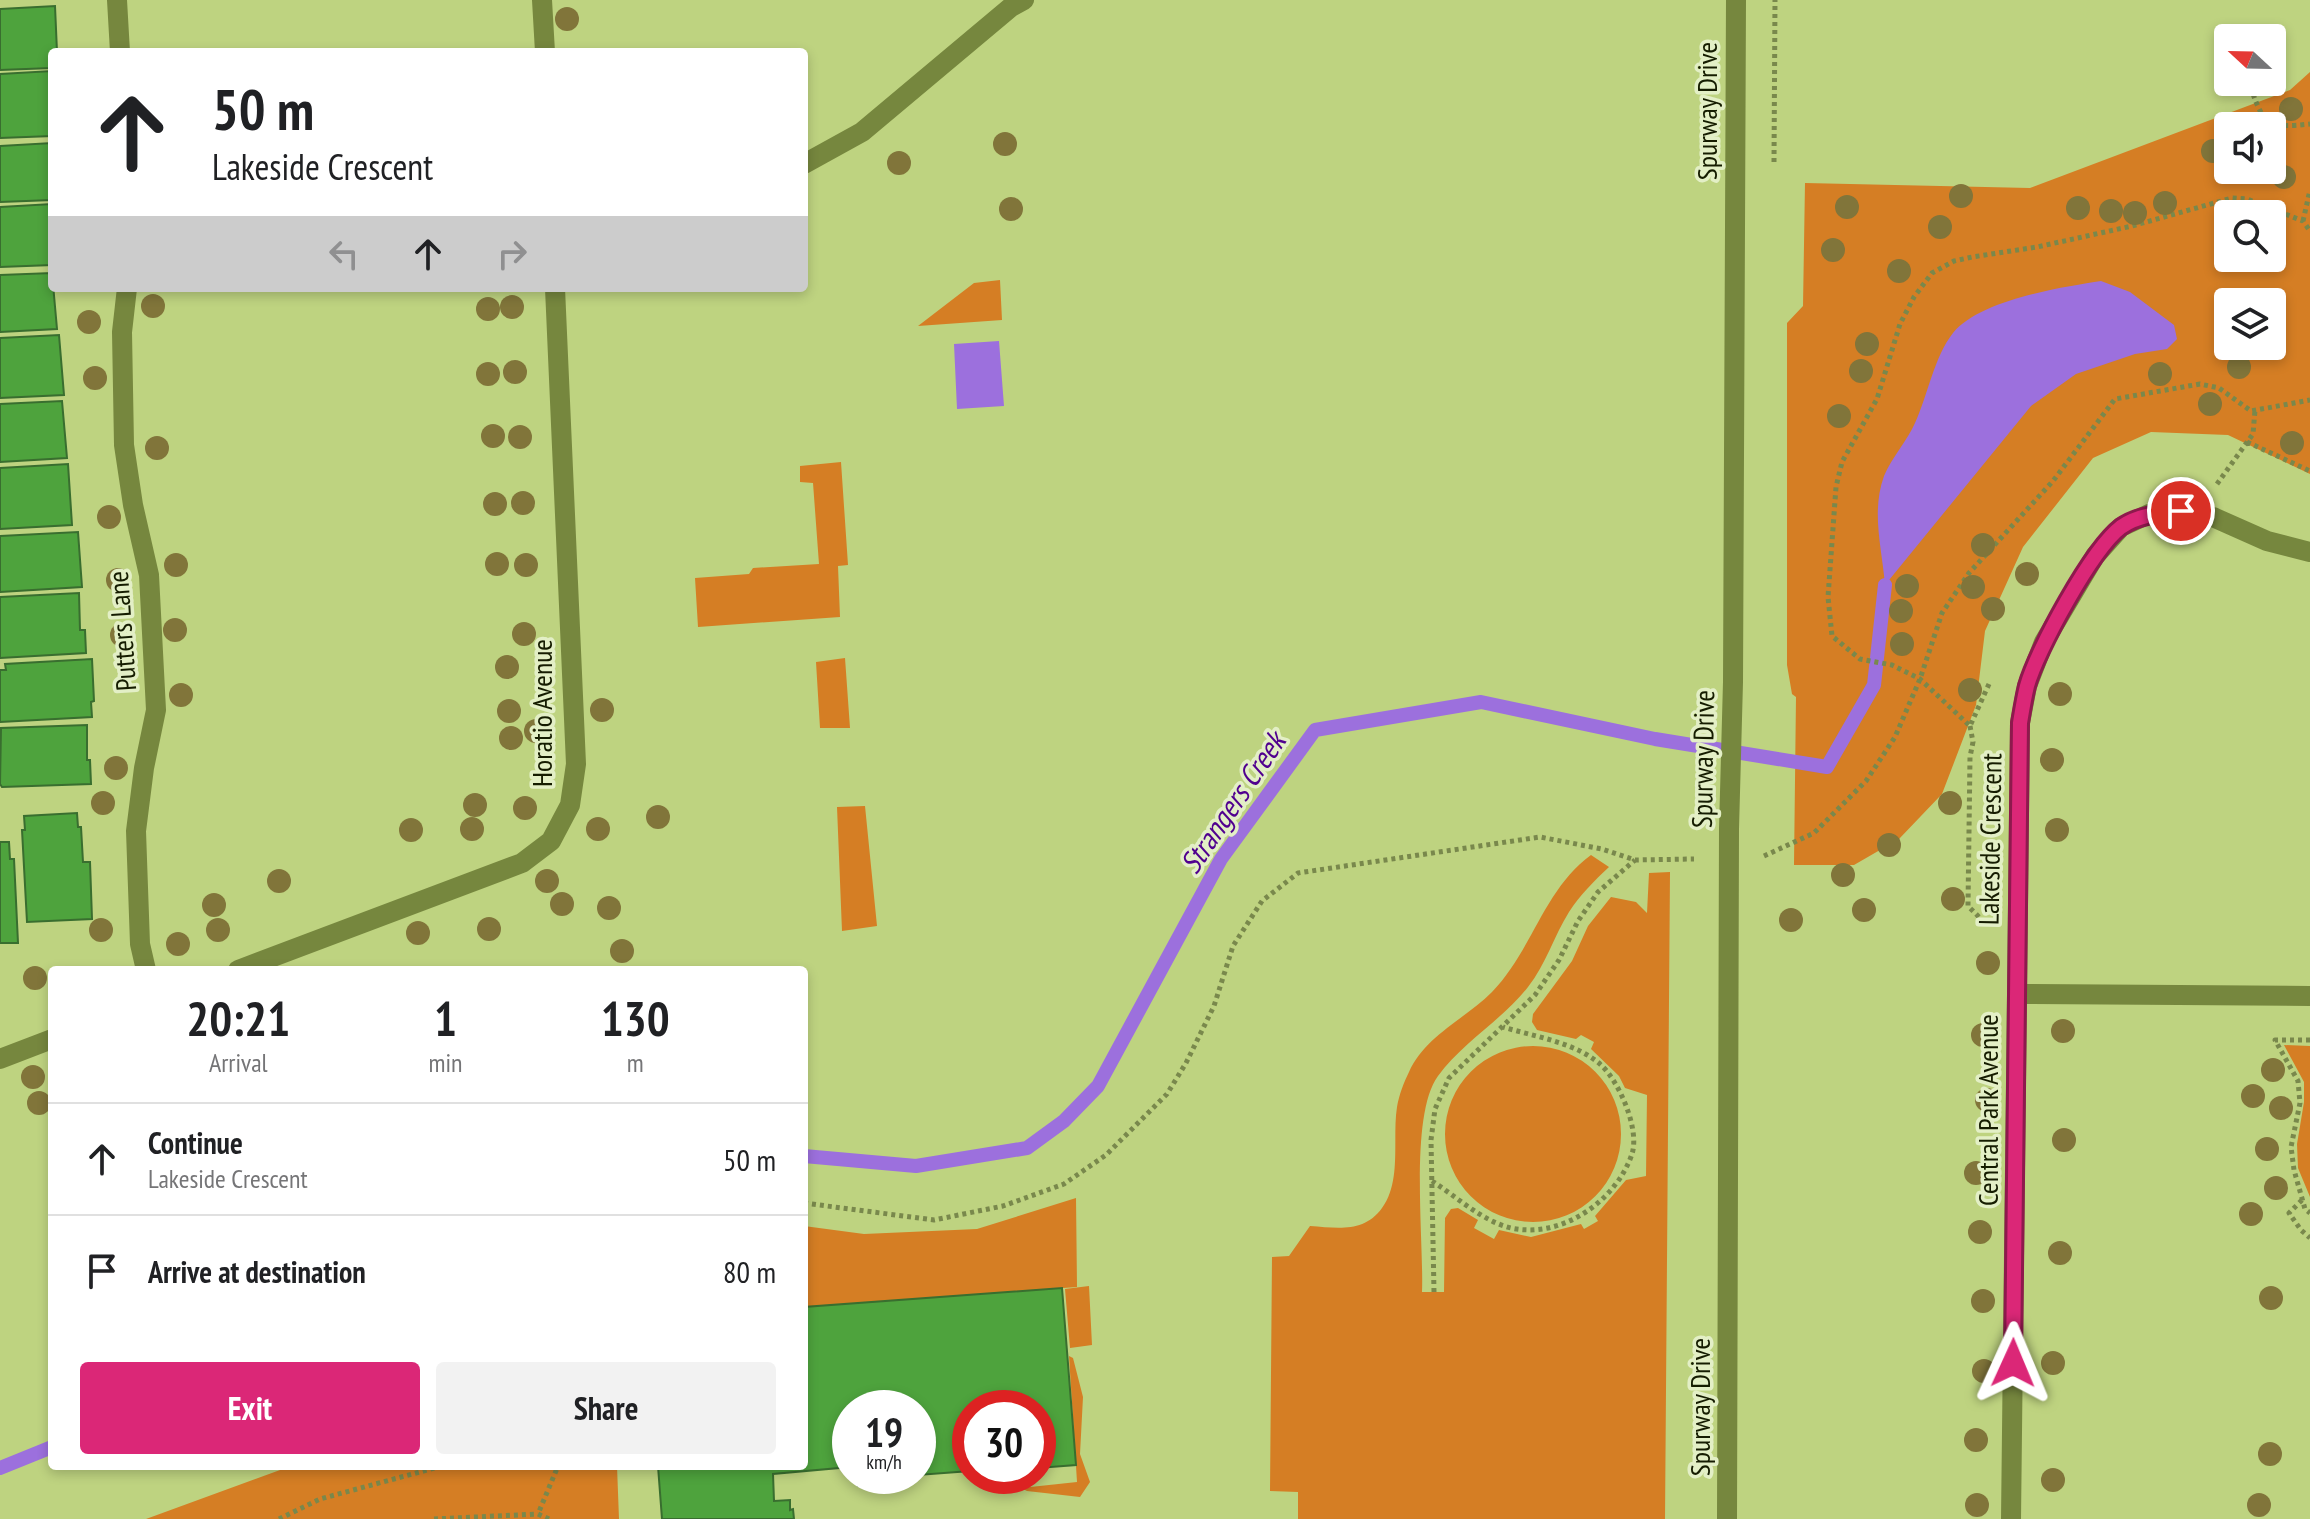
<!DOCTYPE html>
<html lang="en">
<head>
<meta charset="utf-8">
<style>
	:root { --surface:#fff; --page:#f2f2f2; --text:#202124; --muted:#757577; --line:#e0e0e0; --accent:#db2777 }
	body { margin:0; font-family:"PT Sans Narrow",sans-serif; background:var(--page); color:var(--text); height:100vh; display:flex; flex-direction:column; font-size:30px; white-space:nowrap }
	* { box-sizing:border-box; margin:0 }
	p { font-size:26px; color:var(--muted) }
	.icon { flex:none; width:44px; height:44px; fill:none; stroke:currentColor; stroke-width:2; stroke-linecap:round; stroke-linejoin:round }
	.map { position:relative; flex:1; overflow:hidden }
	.details { position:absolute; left:48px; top:966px; width:760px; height:504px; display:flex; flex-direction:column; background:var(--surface); border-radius:8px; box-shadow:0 4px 12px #0003 }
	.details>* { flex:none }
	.top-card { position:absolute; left:48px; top:48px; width:760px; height:244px; border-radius:8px; box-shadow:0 4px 12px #0003; background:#fff; color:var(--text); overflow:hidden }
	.needle { width:52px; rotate:292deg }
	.controls { position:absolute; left:2214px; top:24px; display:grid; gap:16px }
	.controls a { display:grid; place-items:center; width:72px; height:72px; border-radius:8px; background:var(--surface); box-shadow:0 4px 12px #0003; font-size:40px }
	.speed { position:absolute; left:832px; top:1390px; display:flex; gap:16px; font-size:40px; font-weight:700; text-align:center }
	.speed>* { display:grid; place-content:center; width:104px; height:104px; border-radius:50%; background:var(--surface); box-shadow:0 4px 12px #0003; line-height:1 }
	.speed small { font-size:20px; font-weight:400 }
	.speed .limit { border:12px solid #d22; background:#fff; color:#111 }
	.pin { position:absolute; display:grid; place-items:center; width:68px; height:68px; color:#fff; margin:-34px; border:4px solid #fff; border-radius:50%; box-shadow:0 2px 8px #0007 }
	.me { position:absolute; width:88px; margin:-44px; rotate:1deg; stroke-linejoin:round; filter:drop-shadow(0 0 6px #0008) }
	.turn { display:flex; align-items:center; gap:28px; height:168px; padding:0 32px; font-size:36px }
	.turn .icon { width:104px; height:104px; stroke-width:2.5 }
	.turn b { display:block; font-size:56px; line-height:68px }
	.lanes { display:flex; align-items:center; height:76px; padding:0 32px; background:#0003; justify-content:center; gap:40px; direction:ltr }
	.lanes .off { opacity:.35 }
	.eta { display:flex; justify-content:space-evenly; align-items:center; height:136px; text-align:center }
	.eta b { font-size:48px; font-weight:700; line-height:56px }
	.button { display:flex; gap:16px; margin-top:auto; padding:16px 32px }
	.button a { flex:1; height:92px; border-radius:8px; background:var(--accent); color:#fff; font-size:32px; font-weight:700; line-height:92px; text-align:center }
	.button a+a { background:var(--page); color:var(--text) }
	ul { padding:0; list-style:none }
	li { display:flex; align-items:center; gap:24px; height:112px; padding:0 32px; border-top:2px solid var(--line) }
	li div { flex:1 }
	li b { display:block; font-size:30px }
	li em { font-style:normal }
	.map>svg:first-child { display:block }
	.green { fill:#d57e24; fill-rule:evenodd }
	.water { fill:#9c70dd }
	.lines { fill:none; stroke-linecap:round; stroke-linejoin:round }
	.stream { stroke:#9c70dd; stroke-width:14 }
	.building { fill:#4ea33d; stroke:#396e2f; stroke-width:2 }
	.path { stroke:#79884c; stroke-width:5; stroke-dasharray:4 4; stroke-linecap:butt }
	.minor { stroke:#76873e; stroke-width:20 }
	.tree { fill:#81753a }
	.route-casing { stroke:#8e194d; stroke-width:20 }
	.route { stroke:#db2777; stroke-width:14 }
	.labels { text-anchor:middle; stroke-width:7; stroke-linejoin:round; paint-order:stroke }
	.street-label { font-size:28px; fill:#151c00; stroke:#e3efc6 }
	.water-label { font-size:30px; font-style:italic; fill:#50008f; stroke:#e3efc6 }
</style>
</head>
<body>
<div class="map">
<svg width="2310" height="1519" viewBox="0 0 2310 1519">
	<rect width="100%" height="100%" fill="#bed380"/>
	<path class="green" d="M2310,72v402l-82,-39 -77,-3 -58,26 -70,89 -38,84 -9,74 -34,89 -43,45 -45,26h-60l2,-168 -4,-3 -5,-29v-342l16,-17 2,-123 225,5 260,-98zM2228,126h44v44h-44zM2228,214h44v44h-44zM2228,302h44v44h-44z
		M1000,280l2,40 -84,6 56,-43z
		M841,462l7,103 -10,1 2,51 -142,10 -3,-49 54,-4 4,-6 66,-4 -6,-81 -13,-1v-16z
		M845,658l5,70h-30l-4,-66z
		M865,806l12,120 -35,5 -5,-124z
		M1591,855l18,12c-15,14 -29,28 -40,45 -15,24 -23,52 -41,75 -26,33 -65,55 -90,89 -29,39 -14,164 -16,216h22l1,-74 6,-9 7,-1 20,12 -4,8 20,11 5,-9 32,7 50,-13 3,5 14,-8 -3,-5 31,-36 20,-4 1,-81 -22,-7 -6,-12 -28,-27 3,-7 -13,-7 -5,4 -39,-9 -5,-8 1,-8 39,-53 16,-35 23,-29 25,5 11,11 2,-40 21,-1 -5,647h-367v-27l-28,-1 2,-234 17,-1 21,-30c28,2 54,7 72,-18 20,-27 10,-70 15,-101 2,-12 7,-25 12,-35 16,-36 56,-53 83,-80 40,-41 52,-103 99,-137z
		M2284,1045l26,1v151l-12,-29 -1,-24 7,-42v-20z
		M1445 1134a88 88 0 1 1 176 0a88 88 0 1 1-176 0Z
		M1076,1198l1,89 -273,20v-81l60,8 113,-5z
		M1089,1286l3,59 -22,3 -5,-59z
		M1069,1356l4,2 10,39 -3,57 10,28 -10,15 -53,-6 -6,-3 56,-6z
		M291,1466h326l2,53h-473z"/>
	<path class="water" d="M2101,281l29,11 44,33 3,14 -10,10 -32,5 -59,20 -45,32 -146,179c-3,-37 -14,-73 -1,-109 8,-19 23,-35 31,-53 13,-28 19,-66 38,-90 26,-33 109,-46 148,-52z
		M999,341l5,65 -47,3 -3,-65z"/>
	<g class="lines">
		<path class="stream" d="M804,1156l112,10 111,-18 37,-27 34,-35 123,-227 94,-129 166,-28 174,37 172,28 47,-82 11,-100
			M0,1468l52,-21"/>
	</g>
	<path class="building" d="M55,6l2,46h-5v16l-52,2v-61z
		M52,71v65l-52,2v-64z
		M52,143v57l-52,2v-56z
		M52,204v61l-52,2v-60z
		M52,273l5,56 -57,3v-57z
		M59,335l5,60 -64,3v-60z
		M62,401l5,57 -67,4v-58z
		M68,464l4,61 -72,4v-61z
		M78,532l4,55 -82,5v-56z
		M79,593l1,37h5l1,23 -86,5v-61z
		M92,659l2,42 -3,1 1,15 -92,5v-52h6l-1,-6z
		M87,725v35h3l1,24 -89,3 -2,-3 1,-56z
		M77,813l1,14h3l2,35h7l2,57 -65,3 -5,-92h3l-1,-14z
		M0,842h9l1,17h4l4,84h-18z
		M1062,1288l14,177 -38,3v-60h-68v63l-52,4v-67h-68v59l-77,7 1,27 16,-1v10l3,-1 1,10h-132l-4,-53h146v-159z
		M857,1476h52l-22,2 1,5 -30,3z"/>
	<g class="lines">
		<path class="path" d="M2260,85l-9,3c13,39 19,40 59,36
			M1774,162l1,-162
			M2303,221l7,-31
			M2247,442l63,29
			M2217,484l36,-50 2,-24
			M1989,684l-19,42 -50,-47 -28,-14 -32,-6 -28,-23 -4,-39 8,-110 6,-25 35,-63 23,-75 14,-27 18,-24 22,-12 18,-4 65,-10 95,-21 100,-28 15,1 56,22 7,10
			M1970,726l3,16 -3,15 -2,149 15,15
			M1764,856l50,-23 52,-52 29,-44 25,-58 22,-66 27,-40 84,-92 62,-82 85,-15 19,4 32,23 59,-11
			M2310,1040h-35l23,41 2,22 -9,44 3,23 11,39 5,4
			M1432,1181c25,16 50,40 79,47 51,11 105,-27 121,-74 8,-25 -13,-73 -32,-90 -26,-22 -64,-27 -97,-37
			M2302,1200l-13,13 12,17 9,8
			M804,1203l130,17 69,-14 61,-22 42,-29 61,-61 19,-31 28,-57 19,-60 29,-45 36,-28 242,-36 62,12 33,11 59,-1
			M1434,1292l-3,-152 4,-31 14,-31 86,-83 24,-35 19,-39 20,-29 37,-32
			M279,1519l41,-20 122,-33
			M434,1519l104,-5
			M549,1519l-11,-5 20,-48"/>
		<path class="minor" d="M117,0l3,52
			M542,0l3,52
			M804,164l58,-32 149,-125 13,-7
			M127,288l-5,44 2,113 9,60 16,70 7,135 -12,58 -8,63 4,113 6,26
			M238,970l284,-107 29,-22 19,-36 6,-41 -21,-476
			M2017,994l3,-271 7,-37 17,-44 51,-86 26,-29 28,-13 32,-3 32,6 54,24 43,11
			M0,1059l52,-20
			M1727,1519l2,-690 4,-147 3,-682
			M2011,1519l6,-525 293,2"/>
	</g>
	<g class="tree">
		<circle cx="567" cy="19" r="12"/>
		<circle cx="2291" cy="109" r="12"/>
		<circle cx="1005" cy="144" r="12"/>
		<circle cx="2213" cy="151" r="12"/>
		<circle cx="899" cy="163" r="12"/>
		<circle cx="2284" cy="177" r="12"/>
		<circle cx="1961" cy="196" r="12"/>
		<circle cx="2165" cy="203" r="12"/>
		<circle cx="1847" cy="207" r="12"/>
		<circle cx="2078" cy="208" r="12"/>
		<circle cx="1011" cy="209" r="12"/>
		<circle cx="2111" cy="211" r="12"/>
		<circle cx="2135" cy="213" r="12"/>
		<circle cx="1940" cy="227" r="12"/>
		<circle cx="1833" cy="250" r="12"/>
		<circle cx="1899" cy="271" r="12"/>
		<circle cx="153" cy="306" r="12"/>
		<circle cx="512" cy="307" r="12"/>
		<circle cx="488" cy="309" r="12"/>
		<circle cx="89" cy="322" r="12"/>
		<circle cx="1867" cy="344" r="12"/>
		<circle cx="2239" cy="367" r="12"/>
		<circle cx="1861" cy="371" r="12"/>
		<circle cx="515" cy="372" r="12"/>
		<circle cx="488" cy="374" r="12"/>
		<circle cx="2160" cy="374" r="12"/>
		<circle cx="95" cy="378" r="12"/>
		<circle cx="2210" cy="404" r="12"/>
		<circle cx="1839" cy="416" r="12"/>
		<circle cx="493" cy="436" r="12"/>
		<circle cx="520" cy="437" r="12"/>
		<circle cx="2292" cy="443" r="12"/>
		<circle cx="157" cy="448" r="12"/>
		<circle cx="523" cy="503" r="12"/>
		<circle cx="495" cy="504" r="12"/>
		<circle cx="109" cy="517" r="12"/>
		<circle cx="1983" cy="545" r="12"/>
		<circle cx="497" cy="564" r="12"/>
		<circle cx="176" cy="565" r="12"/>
		<circle cx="526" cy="565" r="12"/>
		<circle cx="2027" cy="574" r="12"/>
		<circle cx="118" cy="580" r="12"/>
		<circle cx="1907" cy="586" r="12"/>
		<circle cx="1973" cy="587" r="12"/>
		<circle cx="1993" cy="609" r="12"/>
		<circle cx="1901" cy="611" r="12"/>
		<circle cx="175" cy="630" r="12"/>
		<circle cx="524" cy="634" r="12"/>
		<circle cx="122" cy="635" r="12"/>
		<circle cx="1902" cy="644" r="12"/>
		<circle cx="507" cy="667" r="12"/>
		<circle cx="1970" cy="690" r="12"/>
		<circle cx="2060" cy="694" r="12"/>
		<circle cx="181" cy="695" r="12"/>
		<circle cx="602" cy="710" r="12"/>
		<circle cx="509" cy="711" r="12"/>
		<circle cx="536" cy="731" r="12"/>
		<circle cx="511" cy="738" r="12"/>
		<circle cx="2052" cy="760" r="12"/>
		<circle cx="116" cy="768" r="12"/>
		<circle cx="103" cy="803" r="12"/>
		<circle cx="1950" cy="803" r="12"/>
		<circle cx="475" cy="805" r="12"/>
		<circle cx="525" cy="808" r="12"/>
		<circle cx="658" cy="817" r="12"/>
		<circle cx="472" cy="829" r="12"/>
		<circle cx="598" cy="829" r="12"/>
		<circle cx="411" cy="830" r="12"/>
		<circle cx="2057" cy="830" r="12"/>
		<circle cx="1889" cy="845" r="12"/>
		<circle cx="1843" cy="875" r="12"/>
		<circle cx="279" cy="881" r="12"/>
		<circle cx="547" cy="881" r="12"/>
		<circle cx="1953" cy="899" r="12"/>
		<circle cx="562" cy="904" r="12"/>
		<circle cx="214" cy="905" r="12"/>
		<circle cx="609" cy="908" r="12"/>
		<circle cx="1864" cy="910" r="12"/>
		<circle cx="1791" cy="920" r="12"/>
		<circle cx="489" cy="929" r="12"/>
		<circle cx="101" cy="930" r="12"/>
		<circle cx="218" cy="930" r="12"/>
		<circle cx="418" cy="933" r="12"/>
		<circle cx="178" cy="944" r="12"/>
		<circle cx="622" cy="951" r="12"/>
		<circle cx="1988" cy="963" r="12"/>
		<circle cx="35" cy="978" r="12"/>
		<circle cx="2063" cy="1031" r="12"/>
		<circle cx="1983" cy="1035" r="12"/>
		<circle cx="2273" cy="1070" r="12"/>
		<circle cx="33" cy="1077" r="12"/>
		<circle cx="2253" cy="1096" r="12"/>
		<circle cx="1987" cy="1100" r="12"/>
		<circle cx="39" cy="1103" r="12"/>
		<circle cx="2281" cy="1108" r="12"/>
		<circle cx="2064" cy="1140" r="12"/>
		<circle cx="2267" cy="1149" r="12"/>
		<circle cx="1976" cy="1173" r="12"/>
		<circle cx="2276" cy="1188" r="12"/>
		<circle cx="2251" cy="1214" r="12"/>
		<circle cx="1980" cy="1232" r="12"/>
		<circle cx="2060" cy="1253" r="12"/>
		<circle cx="2271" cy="1298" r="12"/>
		<circle cx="1983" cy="1301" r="12"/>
		<circle cx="2053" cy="1363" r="12"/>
		<circle cx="1984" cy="1371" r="12"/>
		<circle cx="1976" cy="1440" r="12"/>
		<circle cx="2270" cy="1454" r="12"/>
		<circle cx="2053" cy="1480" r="12"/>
		<circle cx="1977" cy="1505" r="12"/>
		<circle cx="2259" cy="1505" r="12"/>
	</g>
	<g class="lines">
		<g class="route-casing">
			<path id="route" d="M2013,1363l7,-640c2,-12 4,-25 7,-37 10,-36 65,-137 94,-159 17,-12 40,-14 60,-16"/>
		</g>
		<use href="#route" class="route"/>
	</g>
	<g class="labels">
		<g class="street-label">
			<text transform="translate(1707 111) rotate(-90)" y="10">Spurway Drive</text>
			<text transform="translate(122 631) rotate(-94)" y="10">Putters Lane</text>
			<text transform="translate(542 713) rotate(-90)" y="10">Horatio Avenue</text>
			<text transform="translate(1703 759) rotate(-89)" y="10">Spurway Drive</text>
			<text transform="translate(1990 839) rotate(-89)" y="10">Lakeside Crescent</text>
			<text transform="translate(1988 1110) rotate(-90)" y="10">Central Park Avenue</text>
			<text transform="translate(1700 1407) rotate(-90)" y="10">Spurway Drive</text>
		</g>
		<g class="water-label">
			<text transform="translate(1233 803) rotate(-56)" y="10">Strangers Creek</text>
		</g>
	</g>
</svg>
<div class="controls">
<a><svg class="needle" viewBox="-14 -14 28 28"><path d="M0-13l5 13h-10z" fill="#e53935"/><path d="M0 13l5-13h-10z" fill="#757577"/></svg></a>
<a><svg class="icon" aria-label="sound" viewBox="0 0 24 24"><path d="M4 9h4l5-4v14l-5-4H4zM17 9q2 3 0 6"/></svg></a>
<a><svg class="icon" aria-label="search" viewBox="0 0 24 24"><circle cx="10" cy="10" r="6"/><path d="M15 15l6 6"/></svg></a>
<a><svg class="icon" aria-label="layers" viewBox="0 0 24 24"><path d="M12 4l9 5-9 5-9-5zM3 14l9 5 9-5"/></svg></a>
</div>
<div class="speed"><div>19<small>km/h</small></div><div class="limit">30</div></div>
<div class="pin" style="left:2181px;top:511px;background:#d93025"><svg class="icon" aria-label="arrive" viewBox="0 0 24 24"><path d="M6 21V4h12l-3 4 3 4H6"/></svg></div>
<svg class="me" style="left:2013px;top:1363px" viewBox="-20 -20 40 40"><path d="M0-17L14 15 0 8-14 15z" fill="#db2777" stroke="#fff" stroke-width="4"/></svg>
<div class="top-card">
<div class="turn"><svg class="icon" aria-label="ahead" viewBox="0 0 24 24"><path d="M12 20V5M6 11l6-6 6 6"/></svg><div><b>50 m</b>Lakeside Crescent</div></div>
<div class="lanes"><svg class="icon off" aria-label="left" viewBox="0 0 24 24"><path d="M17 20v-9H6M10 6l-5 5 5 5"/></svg><svg class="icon" aria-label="ahead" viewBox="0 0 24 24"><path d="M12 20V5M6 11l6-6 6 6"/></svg><svg class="icon off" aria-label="right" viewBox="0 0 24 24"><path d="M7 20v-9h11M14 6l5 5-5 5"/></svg></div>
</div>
<section class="details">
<div class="eta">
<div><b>20:21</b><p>Arrival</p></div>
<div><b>1</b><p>min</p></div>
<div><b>130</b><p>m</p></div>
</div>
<ul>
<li><svg class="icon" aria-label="ahead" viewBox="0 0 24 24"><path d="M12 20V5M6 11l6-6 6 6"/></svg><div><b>Continue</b><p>Lakeside Crescent</p></div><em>50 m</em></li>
<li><svg class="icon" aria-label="arrive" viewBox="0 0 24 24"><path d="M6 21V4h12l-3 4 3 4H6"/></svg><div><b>Arrive at destination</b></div><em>80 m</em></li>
</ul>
<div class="button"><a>Exit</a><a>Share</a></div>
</section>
</div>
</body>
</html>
